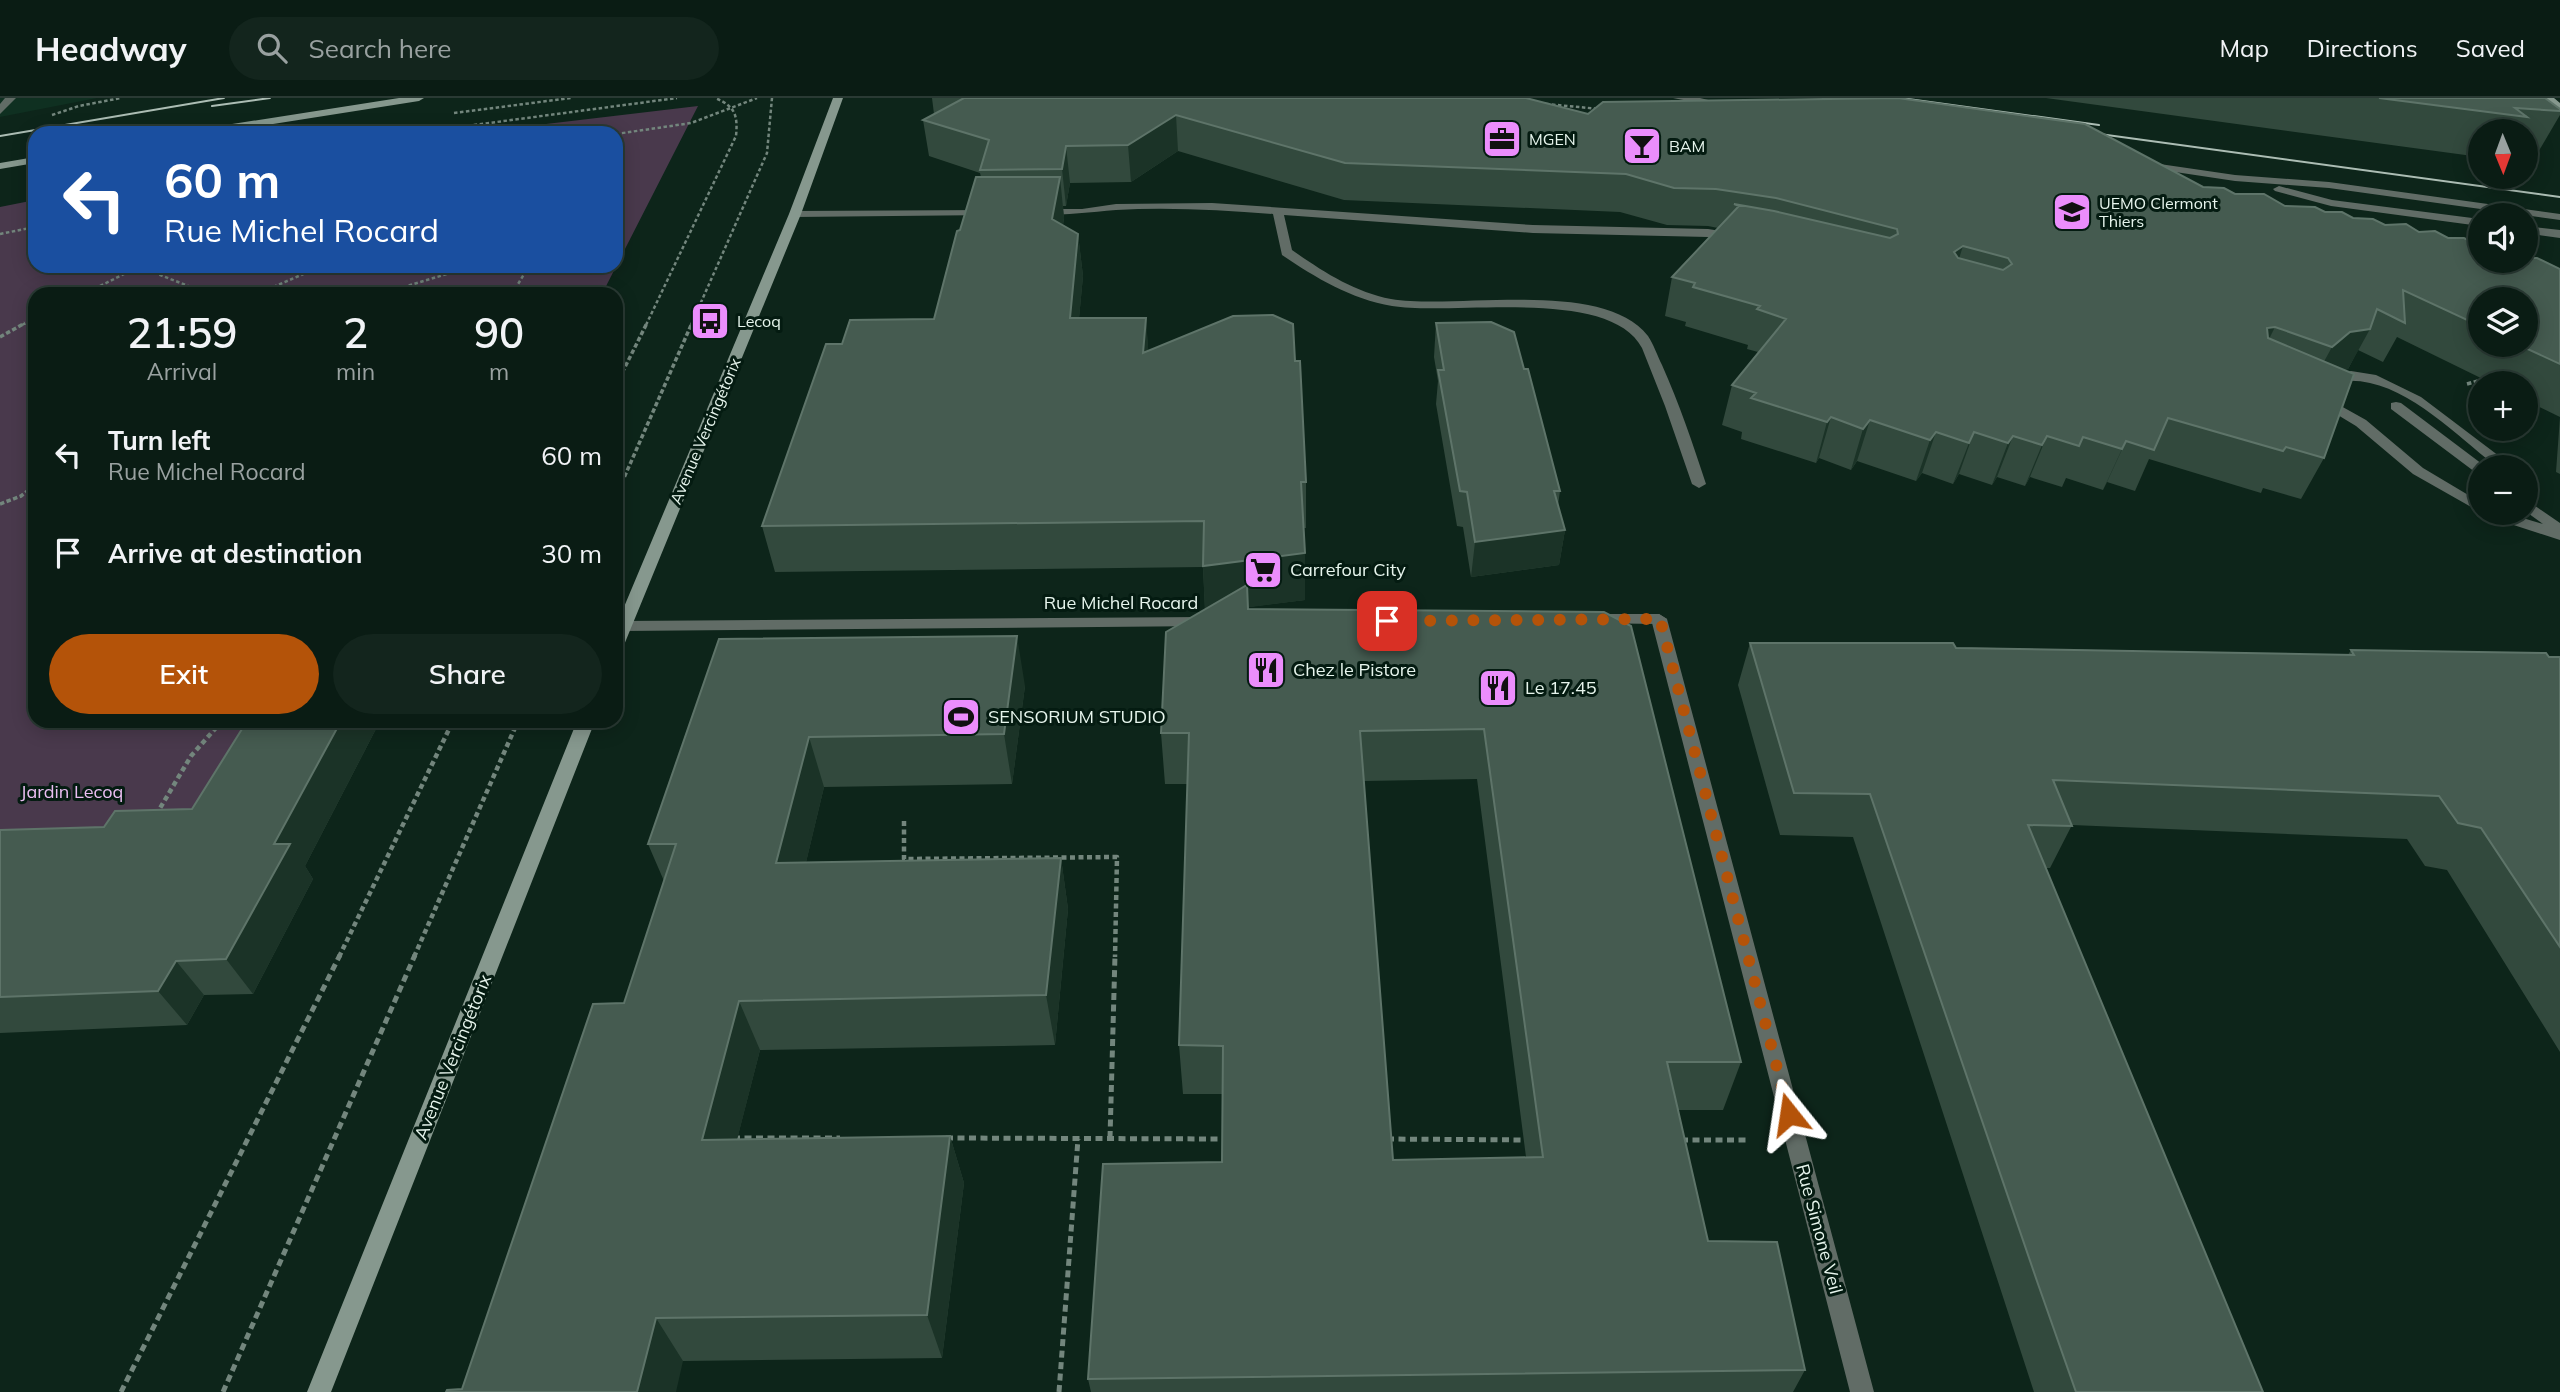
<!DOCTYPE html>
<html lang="en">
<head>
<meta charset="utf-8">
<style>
	:root { --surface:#0a1c14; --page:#13251d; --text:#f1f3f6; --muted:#99a1a0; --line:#2a3a34; --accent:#b45309 }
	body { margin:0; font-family:Mulish,sans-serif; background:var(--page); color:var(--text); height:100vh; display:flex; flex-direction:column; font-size:26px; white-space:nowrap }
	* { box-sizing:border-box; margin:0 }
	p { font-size:23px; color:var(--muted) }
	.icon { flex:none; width:38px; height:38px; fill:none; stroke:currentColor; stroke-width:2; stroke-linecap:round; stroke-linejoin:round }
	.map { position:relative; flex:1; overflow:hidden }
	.details { position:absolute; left:28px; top:189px; width:595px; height:441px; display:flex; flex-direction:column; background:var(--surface); border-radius:21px; box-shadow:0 4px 18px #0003,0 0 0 2px var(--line) }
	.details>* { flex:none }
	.top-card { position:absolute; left:28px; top:28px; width:595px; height:147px; border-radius:21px; box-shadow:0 4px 18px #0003,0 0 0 2px var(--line); background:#1a4fa0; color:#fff; overflow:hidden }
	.needle { width:46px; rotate:179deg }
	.buttons { position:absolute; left:2468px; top:21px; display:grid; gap:14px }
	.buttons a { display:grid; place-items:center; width:70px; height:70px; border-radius:50%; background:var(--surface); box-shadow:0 4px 18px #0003,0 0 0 2px var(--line); font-size:35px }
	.pin { position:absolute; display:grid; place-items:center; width:60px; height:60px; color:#fff; margin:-30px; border-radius:14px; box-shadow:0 4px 10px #0006 }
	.me { position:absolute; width:77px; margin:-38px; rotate:345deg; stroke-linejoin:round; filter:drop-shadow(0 0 5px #0008) }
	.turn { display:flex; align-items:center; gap:24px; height:147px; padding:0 21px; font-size:32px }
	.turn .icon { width:91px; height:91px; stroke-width:2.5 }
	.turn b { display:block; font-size:49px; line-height:60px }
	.eta { display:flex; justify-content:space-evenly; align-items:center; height:119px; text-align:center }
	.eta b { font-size:42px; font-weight:600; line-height:49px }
	.primary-button { display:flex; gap:14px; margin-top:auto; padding:14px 21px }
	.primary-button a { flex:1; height:80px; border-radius:42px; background:var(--accent); color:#fff; font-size:28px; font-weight:600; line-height:80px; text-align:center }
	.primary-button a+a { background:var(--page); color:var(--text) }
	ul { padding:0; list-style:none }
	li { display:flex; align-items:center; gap:21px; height:98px; padding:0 21px }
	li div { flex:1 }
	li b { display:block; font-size:26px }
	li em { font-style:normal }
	header { display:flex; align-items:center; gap:42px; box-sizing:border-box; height:98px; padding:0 35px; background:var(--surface); border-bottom:2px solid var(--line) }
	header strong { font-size:33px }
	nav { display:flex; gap:38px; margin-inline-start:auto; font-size:24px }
	.search { width:490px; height:63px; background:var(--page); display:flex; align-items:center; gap:18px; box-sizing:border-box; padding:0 24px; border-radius:38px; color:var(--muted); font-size:26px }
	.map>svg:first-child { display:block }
	.built { fill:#0f3021 }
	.green { fill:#49394c }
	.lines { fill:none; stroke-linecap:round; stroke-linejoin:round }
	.path-far3 { stroke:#73867d; stroke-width:2.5; stroke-dasharray:3.5 2.5; stroke-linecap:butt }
	.path-far2 { stroke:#73867d; stroke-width:3.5; stroke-dasharray:4.5 2.5; stroke-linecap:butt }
	.path-far1 { stroke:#73867d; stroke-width:4.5; stroke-dasharray:5 3.5; stroke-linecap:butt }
	.path { stroke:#73867d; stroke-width:5; stroke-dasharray:7 4.5; stroke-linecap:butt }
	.lane { fill:#616c66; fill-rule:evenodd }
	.street { fill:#616c66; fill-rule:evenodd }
	.secondary { fill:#86988e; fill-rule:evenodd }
	.tram { stroke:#acbdb4; stroke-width:2 }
	.wall { fill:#32493d; fill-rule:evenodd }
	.shaded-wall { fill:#1b3327 }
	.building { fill:#455b50; stroke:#5e7469; stroke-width:2; fill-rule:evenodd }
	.route { stroke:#b45309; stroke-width:12; stroke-dasharray:0 21.6 }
	.labels { text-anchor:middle; stroke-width:6; stroke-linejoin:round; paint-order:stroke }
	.far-poi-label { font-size:16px; fill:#e7f5ed; stroke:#041b11; text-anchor:start }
	.far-street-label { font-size:16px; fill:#e7f5ed; stroke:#041b11 }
	.poi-label { font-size:18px; fill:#e7f5ed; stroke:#041b11; text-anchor:start }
	.street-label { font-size:18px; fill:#e7f5ed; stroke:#041b11 }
	.park-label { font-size:18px; fill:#eabef2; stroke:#041b11 }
</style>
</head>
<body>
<header>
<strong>Headway</strong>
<div class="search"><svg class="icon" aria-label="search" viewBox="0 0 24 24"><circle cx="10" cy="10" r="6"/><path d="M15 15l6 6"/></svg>Search here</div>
<nav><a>Map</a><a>Directions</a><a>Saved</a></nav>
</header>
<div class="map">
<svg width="2560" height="1294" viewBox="0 0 2560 1294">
	<rect width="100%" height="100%" fill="#0d251a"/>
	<path class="built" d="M0,0h97l-97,19z"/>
	<path class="green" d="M698,8l-96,188h-567v427h346l-4,6 -91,3 -63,107 -223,29v-659l35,-7v66h581v-133h-145z"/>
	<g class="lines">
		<path class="path-far3" d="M1546,6l54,5
			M454,15l117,-15
			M52,17l27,-9 42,-8
			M444,31l233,-31
			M616,36l75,-11 66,-25
			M0,136l35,-7
			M137,168l72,28
			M84,196l56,-28
			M257,196l65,-28
			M380,196l67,-20 42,-8
			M471,196l45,-6
			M512,196l17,-28
			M22,227l13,-7
			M646,227l90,-189c2,-21 -1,-30 -21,-38
			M691,227l76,-172 5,-55"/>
		<path class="path-far2" d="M0,239l25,-14
			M2467,286l21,-6
			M616,287l31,-62
			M616,398l76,-173
			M0,406l21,-8 14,-11"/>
		<path class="path-far1" d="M156,717l35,-59 31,-35
			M904,723v38l213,-2 -2,100
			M339,859l114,-236
			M414,859l104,-236"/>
		<path class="path" d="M733,1040h107
			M946,1040l282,1
			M1110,1040l5,-183
			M1387,1041l142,1
			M1681,1042h65
			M121,1294l219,-437
			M223,1294l192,-437
			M1059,1294l19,-253"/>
		<path class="lane" d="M1673,0h27l25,6 -5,3z
			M2146,64l89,13 94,7 231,32v6l-231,-32 -94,-7 -93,-14 -2,-2z
			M2279,88l53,14 148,19v7l-149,-20 -56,-15 -2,-2z
			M1212,105l321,22 175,4 32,5v6l-4,1 -28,-4 -175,-4 -249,-18 8,35c30,21 62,42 99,49 67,11 211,-21 257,37 6,9 9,19 14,29 17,38 31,79 44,119l-7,4 -7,-4 -27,-78 -23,-58c-32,-62 -190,-32 -250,-42 -41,-7 -76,-28 -110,-51l-9,-41c-52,-4 -105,-7 -157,-4 -25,2 -49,5 -75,5l-6,-3 6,-3h41l34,-5z
			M989,112l4,1v4l-198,2 -6,-3 6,-3z
			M2525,128l35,4v8l-35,-5z
			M2351,273l25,4 45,22 78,59 -7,4 -5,-1c-41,-33 -97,-90 -154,-76l-7,-4z
			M2323,298l43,24 57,48 57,34v10l-67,-38 -57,-48 -38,-23 -2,-3z
			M2396,304l5,1 85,64h-6v6l-5,-1 -84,-63v-6z
			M2525,401l35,24v17l-74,-24 -2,-3h22l37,11 -18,-13z
			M1593,516h66l8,5 -8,5 -72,-1 -2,-4z
			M1204,519l8,5 -2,4 -586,5 -8,-5 8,-5z"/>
		<path class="street" d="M5,0h11l-16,16v-10z
			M1659,516l8,5 207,773h-24l-199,-773z"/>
		<path class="secondary" d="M399,0h25l-5,3 -204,32h-26l5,-3z
			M833,0h10l-42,116 -177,431 -8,5v-24l173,-412z
			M2542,0h12l6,5v8z
			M35,59v6l-35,6v-6z
			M577,623h18l-264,671h-24z"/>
		<path class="tram" d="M1901,0l198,27
			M212,8l58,-8
			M2085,34l475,65
			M0,38l224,-38"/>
	</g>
	<path class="wall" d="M932,0h494l162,16 615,73 82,19 40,6 94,20 61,29 80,8v205l-4,-2 4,-55 -35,-17v-17h-34l-94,-46 -14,25 -25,-12 -10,19 -5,1 -19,88 -23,41 -38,-11 -2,5 -112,-34 -14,32 -28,-9 -4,8 -37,-12 -4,9 -32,-10 -5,9 -28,-9 -5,8 -33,-11 -6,10 -31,-11 -6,8 -59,-20 -6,9 -32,-12 -3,5 -75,-24 1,-7 -20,-7 10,-40 26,-33 -11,-3 1,-4 -63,-19 1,-4 -21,-6 7,-39 46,-49 -10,-2 -41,-1 -47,-13 -276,-12 -166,-49 -47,31 -61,1 -4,23h-3l1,12 -1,7 15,9 5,42 -4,42h67l2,33 147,10 11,121v46h-2l1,25v47l-57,7v2l356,3 137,450 -18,48h-45l30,131 97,129 -12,22h-702l-3,-13 134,-217 1,-68h-40l-4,-49 9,-261h-23l-4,-51 44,-124 -2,-42 -428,5 -13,-46 80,-182 92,-25 26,-89 21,-53 -1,-4 -51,-17 -6,-36 11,-6zM2480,201l45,46h-45zM1477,681l49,378 -133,3 -29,-379z
		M2046,0h499l15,11v6l-23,39 -12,-1v-22h-45v26z
		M1436,225l88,46 36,122 -2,14 7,25 -6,35 -88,12 -8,-50 -6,-1 -21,-122 2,-23 -4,-24z
		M719,541l306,47 -13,98 -188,3 -18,75 255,-4 7,51 -13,136 -295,5 -23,89 213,-3 14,47 -22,175 -259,3 -221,28 162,-386 40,-122 -16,-37z
		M1750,545l598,12 3,-5 209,7v395l-113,-182 -22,-4 -18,-27 -335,-14 -22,43h-4l217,524h-229l-181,-555 -73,-2 -42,-150z
		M247,623h127l3,6 -72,139 8,13 -60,115 -49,1 -17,30 -187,8v-203l104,-3 88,-18z"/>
	<path class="shaded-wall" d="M1176,17l2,36 -47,31 -3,-37z
		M1066,48l4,37 -4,23 -4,-37z
		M1060,79l4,41 -7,43 -5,-42z
		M1078,136l5,42 -8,86 -5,-44z
		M1963,148l-12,38 3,-32z
		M1146,220l3,43 -6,-8z
		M2275,229l-20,40 12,-39z
		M2370,231l-22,40 -20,3 -18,15 22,-40 18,-15z
		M1831,319l-12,41 -3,5 11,-41z
		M1870,322l-13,41 -6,9 12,-41z
		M1936,334l-14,41 -6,8 14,-41z
		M1974,334l-15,42 -6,10 16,-41z
		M2013,338l-16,41 -5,8 16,-42z
		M2047,338l-17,41 -5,9 17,-41z
		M2126,343l-19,41 -4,8 19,-41z
		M1565,432l-6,35 -88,12 4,-35z
		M1305,455v47l-100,13 -2,-47z
		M1017,538l8,50 -13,98 -8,-50z
		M341,623h33l3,6 -72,139 8,13 -60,115 -27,-35 48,-115z
		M809,639l15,50 -30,126 -18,-50z
		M1061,760l7,51 -13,136 -9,-50z
		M176,863l28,34 -17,30 -29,-34z
		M739,903l21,49 -35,137 -23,-47z
		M950,1038l14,47 -22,175 -15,-43z
		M656,1220l27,43 -7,31h-39z"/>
	<path class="building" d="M964,0h562l62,16 15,-12 295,-4 187,26 118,63 21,1 11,6h29l21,12 30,1 10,5h17l11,6 20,1 12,6 21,-1 13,8 16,-1 13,7h16l16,8v15h45v-3h12l23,11v95l-41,-19h6v-46h-45v27l-77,-36 2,33 -28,-14 -7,20 -20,3 -18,15 -57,-20 -8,1 1,10 86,36 -30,84 -38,-11 -3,4 -115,-33 -14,32 -28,-9 -4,8 -39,-12 -4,9 -32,-10 -5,9 -29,-9 -5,7 -34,-11 -5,11 -33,-11 -6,8 -60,-20 -7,9 -32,-12 -4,5 -76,-24 5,-5 -24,-8 54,-66 -29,-10 3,-3 -67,-19 2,-4 -23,-6 67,-71 -5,-2 40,7 116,27 8,-4 -1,-5 -121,-31 -60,-9 -42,-1 -48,-14 -281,-11 -169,-48 -48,30 -62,1 -4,23 -82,1 9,-30 -66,-20zM1963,148l45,12 4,6 -9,6 -45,-12 -4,-6z
		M2379,0h166l15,11v2l-45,-3 12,9z
		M976,79h84l-8,42 26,15 -8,84h76l-3,35 90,-37 40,-1 20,9 2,37h5l6,121h-5l4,71 -102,13 1,-45 -442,5 64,-182h16l8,-24 84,-1 23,-88 3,-1z
		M1491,224l23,10 10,37h4l32,122h-6l11,39 -90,12 -8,-50 -7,-1 -22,-121h6l-8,-47z
		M1247,487l1,24 356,3 27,14 110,436h-74l41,179 69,1 28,128 -717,9 15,-215 119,-2 1,-116 -44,-1 10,-312h-28l5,-101zM1484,631l59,428 -150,3 -33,-429z
		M1017,538l-13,98 -195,3 -33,126 285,-5 -15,137 -307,6 -37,139 248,-4 -23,179 -271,3 -19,74h-191l1,-2 15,-1 131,-385 31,-1 52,-159h-28l71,-205z
		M1750,545h203l3,5 398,7 -3,-5 195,3 3,4h11v290l-79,-119 -23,-5 -19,-27 -386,-16 19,46 -44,-1 235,567h-187l-38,-108 -168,-490 -76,-1z
		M247,623h94l-67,123h16l-64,115 -50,2 -18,30 -158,6v-167l104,-3 11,-16 77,-2z"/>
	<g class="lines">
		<path class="route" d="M1387,523l273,-2 129,495"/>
	</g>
	<defs>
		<g id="office-square" transform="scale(2.0125)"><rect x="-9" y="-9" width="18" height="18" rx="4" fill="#eb8dfc" stroke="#041b11"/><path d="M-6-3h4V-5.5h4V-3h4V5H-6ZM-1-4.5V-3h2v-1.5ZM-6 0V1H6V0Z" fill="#111"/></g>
		<g id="bar-square" transform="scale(2.0125)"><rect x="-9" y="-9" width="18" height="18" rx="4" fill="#eb8dfc" stroke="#041b11"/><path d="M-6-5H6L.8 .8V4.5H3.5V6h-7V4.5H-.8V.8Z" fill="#111"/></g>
		<g id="school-square" transform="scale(2.0125)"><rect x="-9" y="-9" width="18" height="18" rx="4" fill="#eb8dfc" stroke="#041b11"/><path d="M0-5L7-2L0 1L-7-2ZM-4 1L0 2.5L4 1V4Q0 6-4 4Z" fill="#111"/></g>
		<g id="bus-square" transform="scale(2.0125)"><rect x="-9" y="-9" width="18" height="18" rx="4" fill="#eb8dfc" stroke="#041b11"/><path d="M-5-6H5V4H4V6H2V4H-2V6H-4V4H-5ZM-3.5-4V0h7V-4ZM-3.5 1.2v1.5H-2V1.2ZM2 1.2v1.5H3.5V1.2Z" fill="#111"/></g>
		<g id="supermarket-square" transform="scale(2.0125)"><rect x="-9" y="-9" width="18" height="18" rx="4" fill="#eb8dfc" stroke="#041b11"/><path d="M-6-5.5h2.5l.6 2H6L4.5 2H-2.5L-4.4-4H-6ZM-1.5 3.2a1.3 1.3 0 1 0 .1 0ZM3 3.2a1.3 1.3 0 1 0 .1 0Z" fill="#111"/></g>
		<g id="restaurant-square" transform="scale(2.0125)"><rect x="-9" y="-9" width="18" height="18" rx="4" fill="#eb8dfc" stroke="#041b11"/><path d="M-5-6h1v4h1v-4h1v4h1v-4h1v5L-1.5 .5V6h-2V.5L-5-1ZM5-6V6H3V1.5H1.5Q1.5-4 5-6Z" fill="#111"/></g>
		<g id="stadium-square" transform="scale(2.0125)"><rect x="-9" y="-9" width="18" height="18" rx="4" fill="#eb8dfc" stroke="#041b11"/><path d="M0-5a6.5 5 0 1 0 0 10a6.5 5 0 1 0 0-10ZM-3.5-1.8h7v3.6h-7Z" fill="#111"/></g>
	</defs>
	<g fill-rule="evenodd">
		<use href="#office-square" x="1502" y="41"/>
		<use href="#bar-square" x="1642" y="48"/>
		<use href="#school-square" x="2072" y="114"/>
		<use href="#bus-square" x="710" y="223"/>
		<use href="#supermarket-square" x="1263" y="472"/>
		<use href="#restaurant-square" x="1266" y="572"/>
		<use href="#restaurant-square" x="1498" y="590"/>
		<use href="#stadium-square" x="961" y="619"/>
	</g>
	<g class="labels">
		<g class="far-poi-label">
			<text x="1529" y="47">MGEN</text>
			<text x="1669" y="54">BAM</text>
			<text x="2099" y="111">UEMO Clermont<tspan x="2099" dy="18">Thiers</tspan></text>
			<text x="737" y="229">Lecoq</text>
		</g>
		<g class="far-street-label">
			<text transform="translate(705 333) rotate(-67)" y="6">Avenue Vercingétorix</text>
		</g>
		<g class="poi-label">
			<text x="1290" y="478">Carrefour City</text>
			<text x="1293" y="578">Chez le Pistore</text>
			<text x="1525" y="596">Le 17.45</text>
			<text x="988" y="625">SENSORIUM STUDIO</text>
		</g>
		<g class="street-label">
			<text x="1121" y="511">Rue Michel Rocard</text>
			<text transform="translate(453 959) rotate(-68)" y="6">Avenue Vercingétorix</text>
			<text transform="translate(1819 1131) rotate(75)" y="6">Rue Simone Veil</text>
		</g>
		<g class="park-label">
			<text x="72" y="700">Jardin Lecoq</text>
		</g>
	</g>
</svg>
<div class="buttons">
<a><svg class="needle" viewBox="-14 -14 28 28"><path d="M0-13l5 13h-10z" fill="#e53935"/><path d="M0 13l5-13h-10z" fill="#99a1a0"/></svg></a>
<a><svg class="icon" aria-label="sound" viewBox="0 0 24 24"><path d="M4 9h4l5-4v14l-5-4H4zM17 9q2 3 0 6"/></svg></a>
<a><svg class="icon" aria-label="layers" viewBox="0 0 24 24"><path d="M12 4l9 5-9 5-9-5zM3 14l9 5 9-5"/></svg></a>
<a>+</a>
<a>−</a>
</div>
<div class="pin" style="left:1387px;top:523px;background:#d93025"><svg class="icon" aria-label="arrive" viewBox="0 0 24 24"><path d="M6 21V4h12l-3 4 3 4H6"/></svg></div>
<svg class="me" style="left:1789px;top:1016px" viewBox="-20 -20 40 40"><path d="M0-17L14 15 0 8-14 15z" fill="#b45309" stroke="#fff" stroke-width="4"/></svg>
<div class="top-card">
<div class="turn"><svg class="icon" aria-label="left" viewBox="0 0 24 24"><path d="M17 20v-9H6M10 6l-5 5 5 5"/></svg><div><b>60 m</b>Rue Michel Rocard</div></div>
</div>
<section class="details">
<div class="eta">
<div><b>21:59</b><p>Arrival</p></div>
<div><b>2</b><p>min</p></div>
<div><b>90</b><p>m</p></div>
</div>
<ul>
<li><svg class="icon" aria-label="left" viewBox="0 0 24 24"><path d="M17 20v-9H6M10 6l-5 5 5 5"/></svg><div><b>Turn left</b><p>Rue Michel Rocard</p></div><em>60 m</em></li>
<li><svg class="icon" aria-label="arrive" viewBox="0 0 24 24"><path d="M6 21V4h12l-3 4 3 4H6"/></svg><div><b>Arrive at destination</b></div><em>30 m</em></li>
</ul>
<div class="primary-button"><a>Exit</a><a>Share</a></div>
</section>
</div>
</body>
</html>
